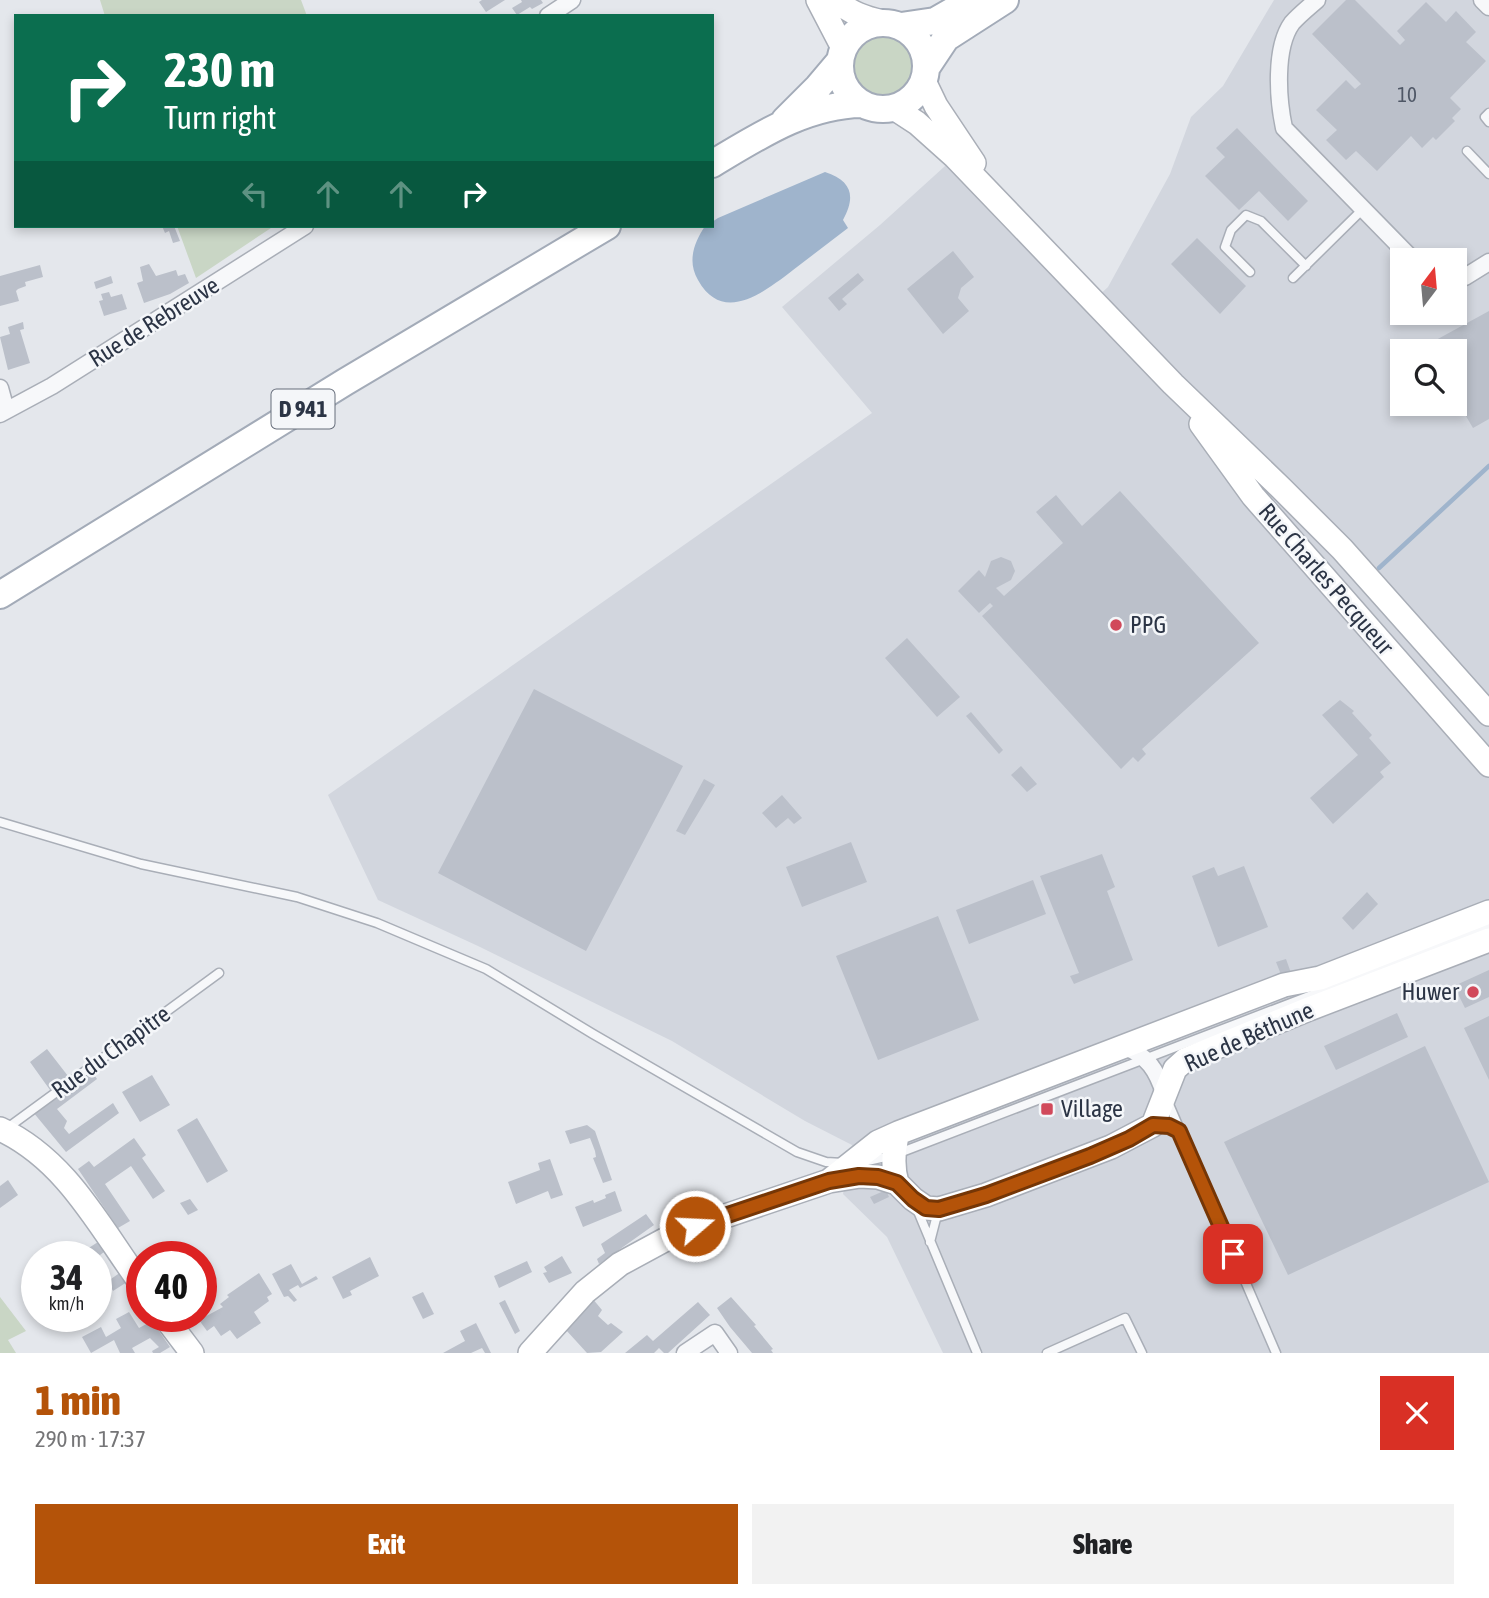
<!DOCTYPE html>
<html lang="en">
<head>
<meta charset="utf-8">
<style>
	:root { --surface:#fff; --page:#f2f2f2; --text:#202124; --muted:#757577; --accent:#b45309 }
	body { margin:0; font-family:"Asap Condensed",sans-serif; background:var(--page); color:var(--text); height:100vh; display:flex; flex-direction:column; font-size:26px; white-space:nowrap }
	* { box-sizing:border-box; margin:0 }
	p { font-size:23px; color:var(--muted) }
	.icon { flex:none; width:38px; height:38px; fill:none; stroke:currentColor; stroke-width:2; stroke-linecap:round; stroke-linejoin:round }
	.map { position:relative; height:1353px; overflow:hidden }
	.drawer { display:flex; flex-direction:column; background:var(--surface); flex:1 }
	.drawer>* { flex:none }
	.top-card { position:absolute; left:14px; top:14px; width:700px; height:214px; border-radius:0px; box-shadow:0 4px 10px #0003; background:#0b6e4f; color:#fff; overflow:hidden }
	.needle { width:46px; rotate:16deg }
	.buttons { position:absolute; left:1390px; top:248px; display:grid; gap:14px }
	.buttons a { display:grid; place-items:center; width:77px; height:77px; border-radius:0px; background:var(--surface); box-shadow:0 4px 10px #0003; font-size:35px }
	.speed { position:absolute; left:21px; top:1241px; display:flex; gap:14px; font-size:35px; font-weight:700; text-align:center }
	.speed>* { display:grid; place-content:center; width:91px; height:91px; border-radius:50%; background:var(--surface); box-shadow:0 4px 10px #0003; line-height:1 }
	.speed small { font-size:18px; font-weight:400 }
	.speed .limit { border:10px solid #d22; background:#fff; color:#111 }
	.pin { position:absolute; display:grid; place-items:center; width:60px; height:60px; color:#fff; margin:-30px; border-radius:14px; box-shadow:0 4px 10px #0006 }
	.me { position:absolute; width:77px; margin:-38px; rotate:71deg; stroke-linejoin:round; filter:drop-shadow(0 0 5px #0008) }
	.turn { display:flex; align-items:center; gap:24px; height:147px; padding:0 35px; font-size:32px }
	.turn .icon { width:91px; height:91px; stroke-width:2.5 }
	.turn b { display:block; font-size:49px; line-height:60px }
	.lanes { display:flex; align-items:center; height:66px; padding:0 35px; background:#0003; justify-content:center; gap:35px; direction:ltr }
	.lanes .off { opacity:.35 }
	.round { display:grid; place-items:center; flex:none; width:74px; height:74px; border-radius:0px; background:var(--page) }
	.head { display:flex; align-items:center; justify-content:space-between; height:119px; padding:0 35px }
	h1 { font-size:42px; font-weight:800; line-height:52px; color:var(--accent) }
	.action { display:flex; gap:14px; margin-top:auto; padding:14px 35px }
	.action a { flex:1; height:80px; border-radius:0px; background:var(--accent); color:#fff; font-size:28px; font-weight:800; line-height:80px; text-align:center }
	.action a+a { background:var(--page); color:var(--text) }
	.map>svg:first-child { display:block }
	.built { fill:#d2d6de; fill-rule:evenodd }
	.green { fill:#c9d6c5 }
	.water { fill:#9fb4cc }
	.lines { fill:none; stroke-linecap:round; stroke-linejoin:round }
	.stream { stroke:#9fb4cc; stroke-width:4.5 }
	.building { fill:#bbc0ca }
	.lane-casing { stroke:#a9aeb7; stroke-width:11 }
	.street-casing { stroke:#a9aeb7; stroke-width:19 }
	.secondary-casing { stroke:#a9aeb7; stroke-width:26 }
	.primary-casing { stroke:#a3abb8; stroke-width:30 }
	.lane { stroke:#f7f8fa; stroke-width:8 }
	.street { stroke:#f7f8fa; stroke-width:16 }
	.secondary { stroke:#fff; stroke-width:23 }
	.primary { stroke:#fff; stroke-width:26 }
	.route-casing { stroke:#753606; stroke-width:18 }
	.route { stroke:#b45309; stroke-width:12 }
	.poi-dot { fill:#d1495b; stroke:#f4f6f9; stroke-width:2.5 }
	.labels { text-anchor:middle; stroke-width:5; stroke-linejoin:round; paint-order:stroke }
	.number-label { font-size:21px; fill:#4f5766 }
	.shield { fill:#f4f6f9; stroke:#676e7b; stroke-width:2 }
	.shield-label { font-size:23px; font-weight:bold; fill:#2b3445 }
	.street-label { font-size:24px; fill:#2b3445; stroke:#f4f6f9 }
	.poi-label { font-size:24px; fill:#2b3445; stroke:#f4f6f9; text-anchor:start }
</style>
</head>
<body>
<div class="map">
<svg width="1489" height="1353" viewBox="0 0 1489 1353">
	<rect width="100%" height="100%" fill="#e4e7ec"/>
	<path class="built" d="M1274,0h215v1353h-546l-56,-116 -44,-43 9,-49 -47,-24 -133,-80 -194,-95 -100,-46 -50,-105 544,-382 -90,-106 98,-82 75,-68 139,143 14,-13 62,-113 21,-57 32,-31zM1402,261h52v52h-52zM1402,352h52v52h-52z"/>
	<path class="green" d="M100,0h201l6,16h-202z
		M853 65a30 30 0 1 1 60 0a30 30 0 1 1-60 0Z
		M177,226h97l-78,52z
		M0,1297l26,34 -18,9 8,13h-16z"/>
	<path class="water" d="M825,172c27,9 31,24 18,48l5,8c-17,13 -34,26 -51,39 -29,22 -73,60 -99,13 -11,-19 -4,-37 7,-54h7v-4l6,-4z"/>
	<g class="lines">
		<path class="stream" d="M1379,568l110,-102"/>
	</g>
	<path class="building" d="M482,0h23l-19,12 -7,-10z
		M521,0h20l2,3 -11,6 -2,-2 -13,8 -5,-7 10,-6z
		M1346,0h9l45,45 5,-5 -8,-9 29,-29 20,20 10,-11 20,21 -10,10 20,19 -36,37 11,11 -9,9 3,3 -19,19 -3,-3 -11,11 -11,-12 -34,35 -21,-20 -10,9 -20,-20 11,-10 -21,-20 30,-30 9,9 6,-5 -49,-50z
		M1237,128l71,73 -20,20 -29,-30 -20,19 -34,-34 20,-19 -9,-9z
		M162,226h12l6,15 -7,2 -4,-12 -4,2z
		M1197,238l49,48 -26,28 -49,-50z
		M953,251l21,26 -13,11 -3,10 11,13 -26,23 -36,-45z
		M149,264l7,12 20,-6 2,6 7,-2 4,9 -19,11 -26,9 -7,-20 6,-2 -3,-14z
		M40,265l3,12 -18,5 1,4 -8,3 -2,2 3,10 -19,5v-30z
		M858,273l6,7 -22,19 5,5 -8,7 -11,-13z
		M111,276l2,7 -17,6 -2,-7z
		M109,292l2,5 11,-3 5,15 -23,7 -5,-15 4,-1 -2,-6z
		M1489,311v108l-16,9 -19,-32v-44h-26l-3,-6z
		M23,322l1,7 -4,1 10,33 -22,7 -8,-33 10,-3 -2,-7z
		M1120,491l139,152 -117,106 4,5 -8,8 -5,-5 -12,12 -139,-153 11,-10 -3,-3 -11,10 -21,-22 21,-21 6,7 6,-16 10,-4 10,4 4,10 -4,9 -15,8 8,8 59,-53 -27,-31 20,-17 26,31z
		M907,638l53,59 -23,20 -52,-59z
		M534,689l149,77 -97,185 -148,-78z
		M1340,700l14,11 -2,2 20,22 -3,3 22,25 -11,9 4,5 -51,47 -23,-26 48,-43 -36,-40z
		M971,712l32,38 -4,4 -33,-38z
		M1021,766l16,18 -10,8 -16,-17z
		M704,779l11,6 -30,50 -9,-4z
		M782,795l20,23 -8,6 -6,-6 -12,10 -14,-15z
		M851,842l16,40 -65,25 -16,-40z
		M1102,854l13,33 -8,4 26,69 -59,24 -4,-8 9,-3 -39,-97z
		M1244,866l24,61 -50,20 -26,-71 22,-9 4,9z
		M1033,880l13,34 -77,30 -13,-34z
		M1367,892l11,12 -25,26 -11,-12z
		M938,916l41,104 -101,40 -42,-104z
		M1286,959l5,14 -9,4 -6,-15z
		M1489,970v27l-24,11 -11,-22z
		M1397,1013l11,24 -72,33 -12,-24z
		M1489,1016v64l-25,-52z
		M1425,1046l64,136 -201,93 -64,-133z
		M47,1049l21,27 -18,14 -20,-28z
		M91,1070l6,9 -40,30 10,12 -3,7 5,6 44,-31 6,10 -53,39 -33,-40z
		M152,1075l18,30 -30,17 -18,-30z
		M197,1118l31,53 -21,12 -30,-53z
		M587,1125l8,6 17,49 -9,3 -10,-25 3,-1 -1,-6 -5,-13 -20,6 -5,-13z
		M134,1138l12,17 -4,3 23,33 -12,8 -22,-33 -26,18 25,37 -12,7 -40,-59 11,-8 5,6z
		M550,1159l13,36 -12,4 -3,-8 -32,13 -8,-22 32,-12 -2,-7z
		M8,1180l10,15 -18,13v-22z
		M886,1190l3,7 -15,7 -4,-7z
		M615,1191l7,20 -39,16 -8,-20 18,-7 1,3 12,-5 -1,-3z
		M190,1199l8,11 -10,5 -8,-12z
		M646,1214l8,11 -55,39 -2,-5 8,-6 -4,-9z
		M98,1242l6,10 -8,6 -26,-2 -3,-5 12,-7 5,7z
		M562,1256l10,17 -23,10 -6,-10 4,-1 -3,-5z
		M370,1257l9,19 -29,15 2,4 -9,4 -11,-22z
		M527,1261l5,11 -33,16 -5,-12z
		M291,1264l11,20 14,-8 2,3 -18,9 -2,-3 -9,5 8,10 -3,2 -6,-6 -4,1 -12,-23z
		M121,1272l6,10 -14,9 -5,-10z
		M259,1273l13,21 -5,3 2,4 -15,11 7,11 -24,16 -7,-9 -9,6 -7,-10 -7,5 -8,-11 24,-13 -3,-3 9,-7 -2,-2z
		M423,1292l11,22 -11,5 -11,-22z
		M731,1297l25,28 -2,1 19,23 -2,1 2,3h-21l-22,-26 -13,-19z
		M592,1298l10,12 -4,6 10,9 3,-2 12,9 -22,20 -14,1 -21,-23z
		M505,1300l15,31 -5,3 -16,-31z
		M698,1302l12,13 -42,38h-4l-5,-5 -5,5h-29l22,-18 6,6z
		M129,1312l10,16 13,-7 18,26 -10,6h-7l-1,-2 7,-4 -9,-9 -18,10 3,5h-15l-6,-13 -23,13 -9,-16 19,-10 5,10 15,-9 -5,-9z
		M476,1323l15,30h-6l-3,-5 -11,5h-28l22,-12 -5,-10z"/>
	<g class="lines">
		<g class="lane-casing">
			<path id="lane" d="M1489,113l-4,4 4,5
				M1467,151l22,23
				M1250,272l-25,-25 6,-17 15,-15 15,6 45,45
				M1293,278l70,-69
				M0,822l141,42 156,33 80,26 109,46 107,65 204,118 29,10 17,1
				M1168,1102l108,251
				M6,1129l213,-156
				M863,1162l31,-7 595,-228
				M917,1209l60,144
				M930,1242l8,-31
				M1047,1353l78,-35 17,35"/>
		</g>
		<g class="street-casing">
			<path id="street" d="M1317,0c-8,7 -18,15 -25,23 -18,25 -14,77 -8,105l130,133
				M1482,0l7,7
				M548,16l24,-16
				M1454,278l11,-1 24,-15
				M0,388l6,22
				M0,414l52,-28 253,-160
				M1125,1047c23,9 32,24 39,46
				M685,1353l30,-20 14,20"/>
		</g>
		<g class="secondary-casing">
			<path id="secondary" d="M818,0l25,48
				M836,0c14,13 29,18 47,22
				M924,81l12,25 38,57
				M894,108l23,15 38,34 218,227 108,104 61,61 147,165
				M1201,424l52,72 236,269
				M0,1129c67,31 100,99 142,156
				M830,1180l48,-38 20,-9 386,-148 36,-7 169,-66
				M897,1183c-5,-17 -4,-32 1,-50
				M164,1316l28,37
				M530,1353l55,-61 35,-28 61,-33 148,-50 31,-5 18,1 19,6 16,16 13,9 13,1 47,-14 125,-48 42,-22 22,-56 10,-9 124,-51 180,-69"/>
		</g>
		<g class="primary-casing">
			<path id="primary" d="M840 66a43 43 0 1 1 86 0a43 43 0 1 1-86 0Z
				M901,26l34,-5 37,-21
				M926,68l20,-30 59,-38
				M785,120l33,-33 22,-26
				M712,164c47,-28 93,-59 150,-60
				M0,595l345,-213 262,-156"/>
		</g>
		<use href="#lane" class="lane"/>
		<use href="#street" class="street"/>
		<use href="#secondary" class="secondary"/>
		<use href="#primary" class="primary"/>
	</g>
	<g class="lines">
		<g class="route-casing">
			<path id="route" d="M695,1226l134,-45 30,-5 19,1 19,6 16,16 13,9 13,1 47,-14 104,-39 39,-17 24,-14 16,1 10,5 54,123"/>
		</g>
		<use href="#route" class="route"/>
	</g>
	<g class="poi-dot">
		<circle cx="1116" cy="625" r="7"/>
		<circle cx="1473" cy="992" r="7"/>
		<rect x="1040" y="1102" width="14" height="14" rx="3.5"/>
	</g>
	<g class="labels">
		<g class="number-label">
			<text x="1407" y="102">10</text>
		</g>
		<rect class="shield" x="271.5" y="389.5" width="63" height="39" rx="5"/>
		<g class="shield-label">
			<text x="303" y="417">D 941</text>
		</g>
		<g class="street-label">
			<text transform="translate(154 322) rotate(-32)" y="8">Rue de Rebreuve</text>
			<text transform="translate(1326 579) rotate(49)" y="8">Rue Charles Pecqueur</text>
			<text transform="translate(1249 1037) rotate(-24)" y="8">Rue de Béthune</text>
			<text transform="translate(111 1052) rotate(-36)" y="8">Rue du Chapitre</text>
		</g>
		<g class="poi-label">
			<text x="1130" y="633">PPG</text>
			<text x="1459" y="1000" text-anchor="end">Huwer</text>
			<text x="1061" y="1117">Village</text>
		</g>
	</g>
</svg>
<div class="buttons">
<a><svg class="needle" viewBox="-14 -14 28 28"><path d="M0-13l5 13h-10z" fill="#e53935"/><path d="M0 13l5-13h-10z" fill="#757577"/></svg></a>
<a><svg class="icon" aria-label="search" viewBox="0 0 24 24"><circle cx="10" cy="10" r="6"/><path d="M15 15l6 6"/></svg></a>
</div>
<div class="speed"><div>34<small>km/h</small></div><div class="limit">40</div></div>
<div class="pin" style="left:1233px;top:1254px;background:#d93025"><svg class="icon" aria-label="arrive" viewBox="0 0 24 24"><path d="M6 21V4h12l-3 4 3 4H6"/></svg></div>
<svg class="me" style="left:695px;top:1226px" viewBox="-20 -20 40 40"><circle r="17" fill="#b45309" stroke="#fff" stroke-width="3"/><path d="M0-11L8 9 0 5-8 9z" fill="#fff"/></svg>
<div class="top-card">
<div class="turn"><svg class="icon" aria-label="right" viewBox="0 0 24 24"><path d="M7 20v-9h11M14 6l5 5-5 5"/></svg><div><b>230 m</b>Turn right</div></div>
<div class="lanes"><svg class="icon off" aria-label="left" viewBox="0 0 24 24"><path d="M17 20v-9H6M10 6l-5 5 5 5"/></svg><svg class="icon off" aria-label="ahead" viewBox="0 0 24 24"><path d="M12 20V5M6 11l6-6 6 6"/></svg><svg class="icon off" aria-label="ahead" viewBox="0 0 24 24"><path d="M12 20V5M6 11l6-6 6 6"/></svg><svg class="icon" aria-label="right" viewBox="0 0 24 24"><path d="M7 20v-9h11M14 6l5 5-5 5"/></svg></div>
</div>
</div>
<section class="drawer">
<div class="head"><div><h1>1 min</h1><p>290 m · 17:37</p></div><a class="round" style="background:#d93025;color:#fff"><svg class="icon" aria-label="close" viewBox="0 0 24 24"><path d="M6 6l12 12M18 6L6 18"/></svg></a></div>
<div class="action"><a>Exit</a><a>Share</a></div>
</section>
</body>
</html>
